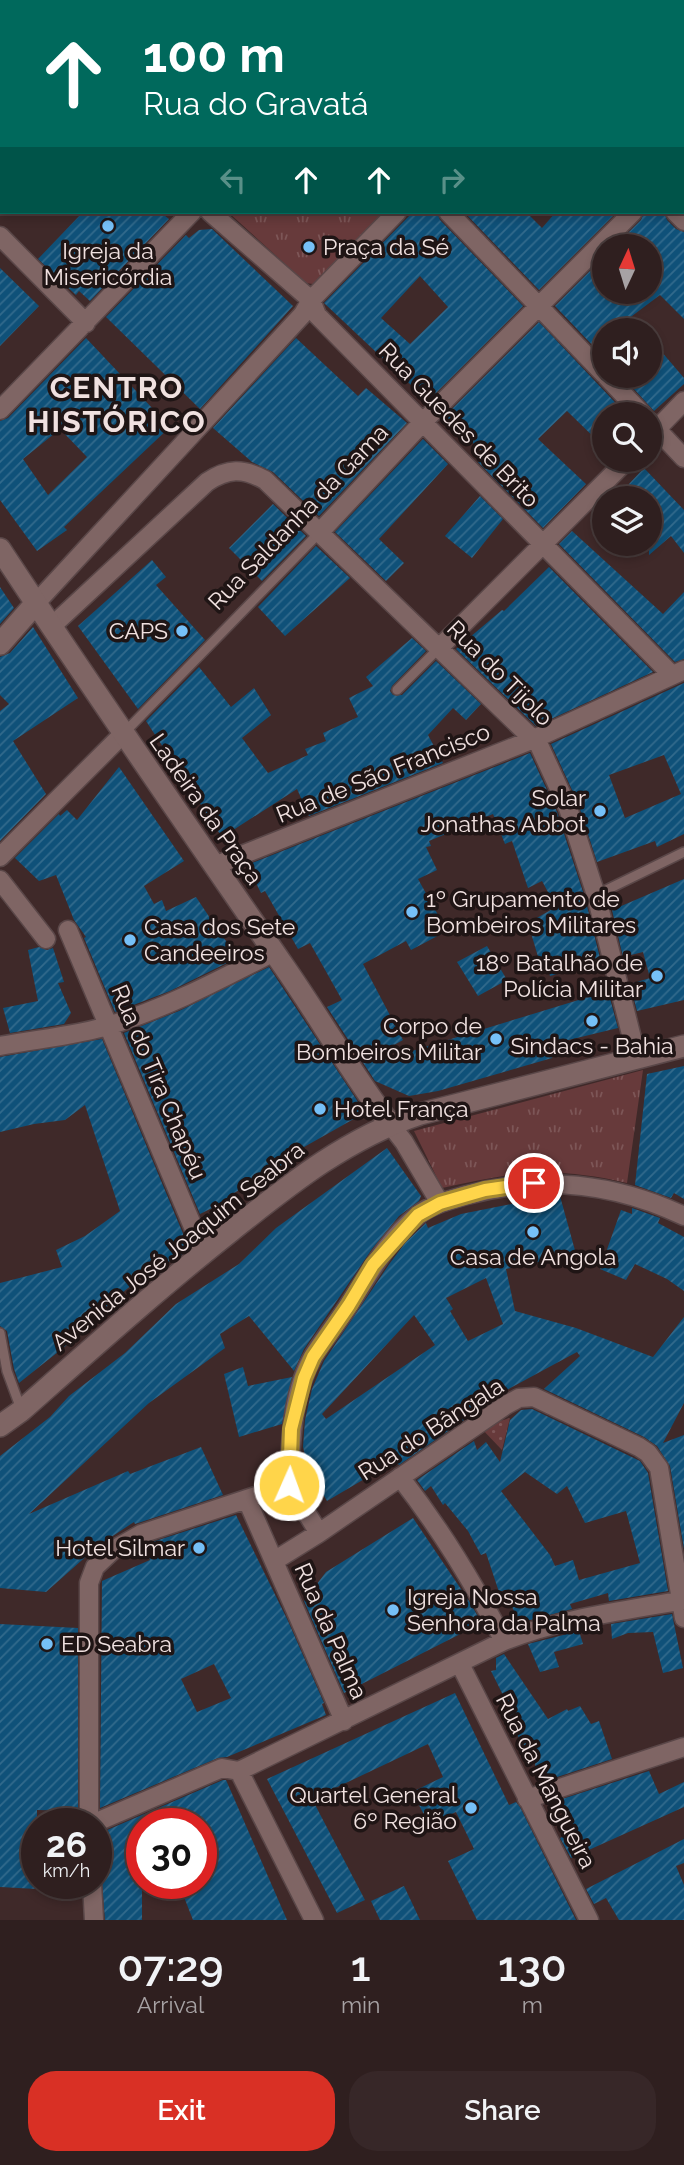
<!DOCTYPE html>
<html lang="en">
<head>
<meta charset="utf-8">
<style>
	:root { --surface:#2f1f1f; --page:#372728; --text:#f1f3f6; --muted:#a7a2a4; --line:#4a3d3d; --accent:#d93025 }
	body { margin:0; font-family:Raleway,sans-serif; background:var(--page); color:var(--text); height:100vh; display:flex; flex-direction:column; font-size:26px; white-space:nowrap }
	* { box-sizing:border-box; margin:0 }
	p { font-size:23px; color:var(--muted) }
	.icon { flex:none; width:38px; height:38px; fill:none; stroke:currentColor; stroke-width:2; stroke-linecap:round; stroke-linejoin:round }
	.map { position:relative; height:1920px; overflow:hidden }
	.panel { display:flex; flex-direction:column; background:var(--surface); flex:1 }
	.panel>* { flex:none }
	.guide { position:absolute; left:0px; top:0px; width:684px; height:214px; box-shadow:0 4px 10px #0003,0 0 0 2px var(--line); background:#00695c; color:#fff; overflow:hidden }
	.needle { width:46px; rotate:4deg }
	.buttons { position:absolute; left:592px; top:234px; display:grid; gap:14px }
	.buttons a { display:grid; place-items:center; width:70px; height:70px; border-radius:50%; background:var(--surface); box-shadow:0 4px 10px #0003,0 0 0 2px var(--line); font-size:35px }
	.speed { position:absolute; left:21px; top:1808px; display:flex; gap:14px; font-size:35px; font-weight:700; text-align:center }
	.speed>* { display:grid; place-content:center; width:91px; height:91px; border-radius:50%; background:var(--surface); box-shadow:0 4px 10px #0003,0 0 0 2px var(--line); line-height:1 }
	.speed small { font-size:18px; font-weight:400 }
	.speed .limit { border:10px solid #d22; background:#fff; color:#111 }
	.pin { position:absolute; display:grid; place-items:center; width:60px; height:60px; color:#fff; margin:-30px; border:4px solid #fff; border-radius:50%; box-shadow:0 2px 7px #0007 }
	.me { position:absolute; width:77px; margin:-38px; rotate:2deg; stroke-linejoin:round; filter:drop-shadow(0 0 5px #0008) }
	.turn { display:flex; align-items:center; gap:24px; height:147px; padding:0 28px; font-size:32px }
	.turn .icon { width:91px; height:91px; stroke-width:2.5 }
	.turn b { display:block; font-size:49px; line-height:60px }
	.lanes { display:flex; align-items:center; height:66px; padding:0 28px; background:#0003; justify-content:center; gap:35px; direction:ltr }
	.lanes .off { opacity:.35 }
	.eta { display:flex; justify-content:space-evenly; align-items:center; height:119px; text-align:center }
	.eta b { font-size:42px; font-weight:600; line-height:49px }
	.action { display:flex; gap:14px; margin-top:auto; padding:14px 28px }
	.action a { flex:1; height:80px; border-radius:28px; background:var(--accent); color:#fff; font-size:28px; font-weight:600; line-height:80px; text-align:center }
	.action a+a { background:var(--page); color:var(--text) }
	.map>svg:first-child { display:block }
	.grass { fill:url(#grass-tufts) }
	.garden { fill:url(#garden-dots) }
	.building { fill:url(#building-hatch); fill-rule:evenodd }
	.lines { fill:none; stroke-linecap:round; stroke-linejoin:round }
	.lane-casing { stroke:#5a4748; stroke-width:12 }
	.street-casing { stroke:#5a4748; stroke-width:21 }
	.secondary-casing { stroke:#5a4748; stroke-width:24 }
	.lane { stroke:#7f6564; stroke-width:9 }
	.street { stroke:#7f6564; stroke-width:18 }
	.secondary { stroke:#7f6564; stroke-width:21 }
	.route-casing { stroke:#a68a30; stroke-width:18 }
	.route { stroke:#ffd54a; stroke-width:12 }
	.poi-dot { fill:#76c0f7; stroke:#1f1515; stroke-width:2.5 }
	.labels { text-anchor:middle; stroke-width:7; stroke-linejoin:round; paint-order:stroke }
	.poi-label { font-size:23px; fill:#f0e1e0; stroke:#1f1515; text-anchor:start }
	.street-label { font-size:23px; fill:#f0e1e0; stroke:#1f1515 }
	.district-label { font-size:30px; font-weight:bold; letter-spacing:2px; fill:#f0e1e0; stroke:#1f1515 }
</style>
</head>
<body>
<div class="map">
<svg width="684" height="1920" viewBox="0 0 684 1920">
	<defs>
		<pattern id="grass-tufts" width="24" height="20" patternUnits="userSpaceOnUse" patternTransform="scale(1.75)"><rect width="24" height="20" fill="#673a3b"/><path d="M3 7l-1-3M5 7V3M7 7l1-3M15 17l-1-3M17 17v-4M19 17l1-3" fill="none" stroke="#7d5657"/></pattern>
		<pattern id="garden-dots" width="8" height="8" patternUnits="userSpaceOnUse" patternTransform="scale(1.75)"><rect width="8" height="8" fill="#673a3b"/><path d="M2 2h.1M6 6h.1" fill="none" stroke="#7d5657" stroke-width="1.8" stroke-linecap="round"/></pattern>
		<pattern id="building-hatch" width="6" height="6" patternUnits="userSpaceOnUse" patternTransform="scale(1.75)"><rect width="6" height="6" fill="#0f5179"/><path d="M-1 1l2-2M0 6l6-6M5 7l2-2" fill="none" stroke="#326a8c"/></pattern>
	</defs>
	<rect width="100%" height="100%" fill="#3f2929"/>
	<path class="grass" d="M480,0h122l-122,2z
		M228,212h158l-67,69 -6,3 -7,-1z
		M643,1070l-16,113c-73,-17 -114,-11 -185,5l-28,-57z"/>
	<path class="garden" d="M510,1418l-8,32 -22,-23z"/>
	<path class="building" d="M83,212h77l9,7 -79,82 -11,-10 -3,4 -38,-36z
		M413,212h24l3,8 83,86 -95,95 -104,-98zM420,276l28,31 -38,37 -29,-26z
		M464,212h62l16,16 14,-16h61l-78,78z
		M644,212h20l3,8 9,9 8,3v87l-24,-24 -28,21 -14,15h-14v14l-6,6 -43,-45 49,-49v35h45v-45h-35l27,-27z
		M212,229l81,77 -93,103 -94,-92 80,-82 3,3 10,-8z
		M0,268l39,38 -39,40z
		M539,322l88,93h-23v32l-37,-36 -29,28 48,45 -43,44 -65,-66 7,-8 -41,-37z
		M649,337l35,41v6l-30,27 -31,-34 26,-1z
		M86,338l84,89 -106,100 3,3 -30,21 -37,-51v-79l8,-3zM60,429l27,28 -39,38 -25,-36z
		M296,338l62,58 8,-8 41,35 -88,93 -46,-44 -21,-10 -39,-34z
		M423,439l25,25 -69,75 25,24 -18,18 -51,-49z
		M644,468l40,42v43l-13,-17 -22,19v-56h-34z
		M480,496l23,23 -31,39 -27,-22z
		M273,504l33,32 -44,45 -33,-33z
		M572,531l91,83 21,-22v67l-9,3 -116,-118z
		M316,546l34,32 -65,58 -27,-29z
		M152,560l14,17 -10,8 49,55 -67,69 -60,-83z
		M549,567l104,105 -117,54 -80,-77 46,-39 2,1z
		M0,587l14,21 -14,16z
		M33,627l45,71 -65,43 33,53 -46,47v-130l9,-7 -9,-9v-38l10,-4z
		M412,638l14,13 -34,35 -2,5 3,4h9l34,-34 45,43 -15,16 -13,-12 -25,27 15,28 -134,53 -12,-27 -70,45h-7l-74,-113 53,-54 32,40 23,-19 17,27 -29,23 26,35 40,-18 -3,-6 21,-8 -3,-8 35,-16 -9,-19 24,-12 -7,-9z
		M684,683v151l-27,13 -2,-6 -58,21 -19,-59 -27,-59zM664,755l17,39 -56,24 -16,-43z
		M530,753l27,59 28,86 16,64 -51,14 -5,-18 -6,2 -11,-37 28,-16 -14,-26 -14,7 -16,-47 -7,3 -12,-30 -64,27 2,5 -5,1 11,23 -19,9 29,52 -36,19 -5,-9 -43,23 40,76 -27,15 3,6 229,-70 10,37 -70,17 4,13 -114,33 -29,5 -34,-15 -48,-74 15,-7 -32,-57 -12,6 -33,-58 -4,2 -14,-28z
		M119,767l65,94 -40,25 10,18 8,-4 4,11 30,-14 26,39 17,21 -69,34 -55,21 -31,-74 2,-1 -12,-17 -18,-45 -17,6 -24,-23 44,-44 1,2 7,-6 10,10z
		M684,879v121l-47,11 -7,-27 20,-6 -7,-26 -20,5 -11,-47z
		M487,946l20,34 -29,16 -21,-34z
		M39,947l8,3 6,-2 11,34 -6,1 13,30 -7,11 -54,9 -7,-25 35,-7 -10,-51z
		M269,967l93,141 -3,8 -62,35 2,4 -65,38 2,3 -36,18 -76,-181 55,-22z
		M102,1039l87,209 -10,9 -33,16 -36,30 -32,33 -59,47 -5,-14 -7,-38 -7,-5v-43l62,-16 -6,-17 29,-14 35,-25 -35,-106 -20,15 -31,4 -34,8v-75z
		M684,1066v133l-10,-6 -3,5 -36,-13 12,-111z
		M387,1148l34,48 -2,5 -20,15 -27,33 -68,100 -10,22 -45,-55 -29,18 5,14 -76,55 -120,111 99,-43 2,3 71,-27 22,48 -88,29 -1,-2 -35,23 -53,47 -46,-4v-132l50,-39 19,-21 56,-43 51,-49 63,-40 37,-36z
		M552,1196h8l16,58 -70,15 9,42 61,17 77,29 31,-40v86l-21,40 21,-8v114l-14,-83 -13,-20 -13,-9 -100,-48 36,-33 -3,-4 -111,60 -4,3 2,5 -65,45 -4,-4 -68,40 -19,-33 -5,-21 2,-27 7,-31 12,-28 66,-98 16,-21 20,-19 2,5 33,-14zM486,1278l17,46 -35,17 -18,-30 3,-2 -7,-11zM414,1315l21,30 -109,74 -4,-5z
		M632,1208l28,10 -2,5 26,14v54l-17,-12 -32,-15 -9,16 -26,-11 21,-59 11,4z
		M243,1367l5,19 44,-9 -10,47 -43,13 -15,-63z
		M532,1409l108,52 8,12 20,118 -59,10 -1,-8 -38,11 2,5 -53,14 -14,-33 -6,2 -13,-39 -5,2 -13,-24 -23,-28 -2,2 -12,-19 -6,5 -8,-11 57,-39 3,9 9,-8 14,20 10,-42 11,-10zM525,1472l32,22 10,-8 18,37 41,-12 14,52 -61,17 -6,-20 -18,6 -5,-11 -49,-64z
		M236,1515l52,106 36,82 -2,1 4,11 -99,42 -9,1 -118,50 2,-227 48,-21 -4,-16zM214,1664l17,34 -34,14 -16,-33z
		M413,1518l56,83 11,19v4l-136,69 -40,-92 22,-29z
		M672,1614l11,54 -20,5 -10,-41 -25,1 -16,6 -1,-15z
		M0,1624l78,4v183l-41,-1v79l-37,-2z
		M579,1631l4,13 -29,8 5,15 -19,5 -12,-28z
		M504,1654l44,65 19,-10 1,2 12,-5 11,18 8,-3 13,38 -64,21 -2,-5 -9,2 -5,-33 -9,4 -14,-33 -2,-12 -16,-32 5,-1v-12z
		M455,1693l54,112 7,-3 4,5 56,113h-99l-29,-59 26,-12 -18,-37 -27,12 -17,-32 31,-15 -15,-33 -116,55 53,101 -28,13 -70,-134z
		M649,1771l10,23 25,-12v25l-113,51 -11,-20 16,-7 -17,-31z
		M223,1780h3l61,140h-94l-9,-23 17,-7v-66h-59v96h-37l-7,-86z
		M684,1839v24l-8,3 8,19v35h-65l-13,-22 -12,6 -8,-15z
		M404,1886l16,34h-40l-9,-19z"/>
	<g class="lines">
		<g class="lane-casing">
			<path id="lane" d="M397,690l43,-43
				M124,733l195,-200
				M596,895l88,-43
				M0,1333l7,38 14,38"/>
		</g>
		<g class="street-casing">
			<path id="street" d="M71,2l2,-2
				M615,2l2,-2
				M682,163l2,-1
				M0,174l2,-5
				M210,212l101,88 6,15 355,360
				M448,212l156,162
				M675,212l9,9
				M0,236l86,87
				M606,376l37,39
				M0,410l192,-198
				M649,421l35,37
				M650,436l34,-35
				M319,533l104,-111 210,-210
				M36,603l267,-289 8,-14 86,-88
				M52,626l155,-144c21,-14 36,-14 58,-2l274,265 29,63 28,87 41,163
				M440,647l187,-187
				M0,857l123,-123
				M214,866l320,-127 150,-69
				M0,880l46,59
				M68,930l136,323
				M0,1046c37,-7 76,-10 111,-21 58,-18 110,-46 163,-73
				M390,1124l14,18 36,61
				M400,1477c42,54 72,104 104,164
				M289,1485c2,-43 2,-92 25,-130 11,-18 25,-34 36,-52 20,-31 39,-65 68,-88 14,-11 32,-15 49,-20 74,-20 148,-12 217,21
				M247,1500l97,221
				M319,1533l187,-128 13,-7 15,-1 105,50 9,6 11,15 25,150
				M274,1561l45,-28 -30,-48
				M460,1664l129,256
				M239,1771l75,149
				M527,1799l157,-52
				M89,1824v-241l6,-16 18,-17 28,-16 148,-49
				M92,1824l130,-56 17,3 265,-130c58,-23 119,-30 180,-41
				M92,1883l2,37"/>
		</g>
		<g class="secondary-casing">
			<path id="secondary" d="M0,549c92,140 188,278 283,416 37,53 68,108 107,159
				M0,644l36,-41
				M0,1426l21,-15c69,-61 138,-123 210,-180 59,-47 116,-93 189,-117l264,-68"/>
		</g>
		<use href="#lane" class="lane"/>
		<use href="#street" class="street"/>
		<use href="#secondary" class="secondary"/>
	</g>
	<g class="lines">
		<g class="route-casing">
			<path id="route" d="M289,1485l2,-56 13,-51 9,-21 36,-52 24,-40 45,-50 22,-12 45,-13 49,-7"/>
		</g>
		<use href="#route" class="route"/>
	</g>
	<g class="poi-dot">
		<circle cx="108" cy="226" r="7"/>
		<circle cx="309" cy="247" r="7"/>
		<circle cx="182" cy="631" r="7"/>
		<circle cx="600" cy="811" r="7"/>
		<circle cx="412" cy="912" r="7"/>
		<circle cx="130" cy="940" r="7"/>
		<circle cx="657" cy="976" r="7"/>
		<circle cx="592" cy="1021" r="7"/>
		<circle cx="496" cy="1039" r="7"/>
		<circle cx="320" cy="1109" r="7"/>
		<circle cx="533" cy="1232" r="7"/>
		<circle cx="199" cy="1548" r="7"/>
		<circle cx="393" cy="1610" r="7"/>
		<circle cx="47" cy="1644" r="7"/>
		<circle cx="471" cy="1808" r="7"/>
	</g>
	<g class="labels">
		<g class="poi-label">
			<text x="323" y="255">Praça da Sé</text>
			<text x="108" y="259" text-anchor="middle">Igreja da<tspan x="108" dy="26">Misericórdia</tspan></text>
			<text x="168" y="639" text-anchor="end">CAPS</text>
			<text x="586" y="806" text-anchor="end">Solar<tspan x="586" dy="26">Jonathas Abbot</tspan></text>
			<text x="426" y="907">1º Grupamento de<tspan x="426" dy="26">Bombeiros Militares</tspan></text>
			<text x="144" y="935">Casa dos Sete<tspan x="144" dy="26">Candeeiros</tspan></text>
			<text x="643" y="971" text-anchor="end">18º Batalhão de<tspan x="643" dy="26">Polícia Militar</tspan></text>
			<text x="482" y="1034" text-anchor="end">Corpo de<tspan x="482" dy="26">Bombeiros Militar</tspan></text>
			<text x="592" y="1054" text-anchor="middle">Sindacs - Bahia</text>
			<text x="334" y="1117">Hotel França</text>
			<text x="533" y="1265" text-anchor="middle">Casa de Angola</text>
			<text x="185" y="1556" text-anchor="end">Hotel Silmar</text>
			<text x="407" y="1605">Igreja Nossa<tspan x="407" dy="26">Senhora da Palma</tspan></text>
			<text x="61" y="1652">ED Seabra</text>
			<text x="457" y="1803" text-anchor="end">Quartel General<tspan x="457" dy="26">6º Região</tspan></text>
		</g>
		<g class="street-label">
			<text transform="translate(459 425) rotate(46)" y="8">Rua Guedes de Brito</text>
			<text transform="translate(298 517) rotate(-46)" y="8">Rua Saldanha da Gama</text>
			<text transform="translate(500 673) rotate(45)" y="8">Rua do Tijolo</text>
			<text transform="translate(383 773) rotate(-22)" y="8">Rua de São Francisco</text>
			<text transform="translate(206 809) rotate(55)" y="8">Ladeira da Praça</text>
			<text transform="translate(159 1082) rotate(67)" y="8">Rua do Tira Chapéu</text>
			<text transform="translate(178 1246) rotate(-39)" y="8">Avenida José Joaquim Seabra</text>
			<text transform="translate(431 1429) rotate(-33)" y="8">Rua do Bângala</text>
			<text transform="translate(331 1631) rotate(66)" y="8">Rua da Palma</text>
			<text transform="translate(546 1781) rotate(63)" y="8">Rua da Mangueira</text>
		</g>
		<g class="district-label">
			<text x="117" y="398">CENTRO<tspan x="117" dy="34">HISTÓRICO</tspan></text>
		</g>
	</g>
</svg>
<div class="buttons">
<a><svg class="needle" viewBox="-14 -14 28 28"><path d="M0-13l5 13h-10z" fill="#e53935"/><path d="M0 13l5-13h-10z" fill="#a7a2a4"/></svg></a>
<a><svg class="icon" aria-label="sound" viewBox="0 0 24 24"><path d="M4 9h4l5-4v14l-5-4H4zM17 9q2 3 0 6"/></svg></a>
<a><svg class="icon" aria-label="search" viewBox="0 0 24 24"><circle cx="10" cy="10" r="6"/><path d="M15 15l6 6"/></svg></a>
<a><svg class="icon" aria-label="layers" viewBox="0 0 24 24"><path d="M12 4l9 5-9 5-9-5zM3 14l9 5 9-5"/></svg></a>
</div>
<div class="speed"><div>26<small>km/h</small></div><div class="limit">30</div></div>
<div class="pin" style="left:534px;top:1183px;background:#d93025"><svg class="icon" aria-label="arrive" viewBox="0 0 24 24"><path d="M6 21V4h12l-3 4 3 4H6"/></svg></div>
<svg class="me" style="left:289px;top:1485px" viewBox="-20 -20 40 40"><circle r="17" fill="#ffd54a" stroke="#fff" stroke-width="3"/><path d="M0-11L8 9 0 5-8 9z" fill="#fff"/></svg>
<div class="guide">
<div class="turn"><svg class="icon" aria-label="ahead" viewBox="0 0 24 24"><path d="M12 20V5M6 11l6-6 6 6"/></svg><div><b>100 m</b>Rua do Gravatá</div></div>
<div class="lanes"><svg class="icon off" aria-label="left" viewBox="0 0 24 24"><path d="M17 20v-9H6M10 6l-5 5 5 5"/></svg><svg class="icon" aria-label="ahead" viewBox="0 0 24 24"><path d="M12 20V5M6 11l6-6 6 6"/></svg><svg class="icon" aria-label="ahead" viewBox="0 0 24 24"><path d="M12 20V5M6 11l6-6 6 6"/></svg><svg class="icon off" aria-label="right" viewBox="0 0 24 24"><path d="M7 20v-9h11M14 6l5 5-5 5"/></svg></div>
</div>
</div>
<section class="panel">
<div class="eta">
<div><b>07:29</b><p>Arrival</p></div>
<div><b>1</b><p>min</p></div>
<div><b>130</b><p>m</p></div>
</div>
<div class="action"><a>Exit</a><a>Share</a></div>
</section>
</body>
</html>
